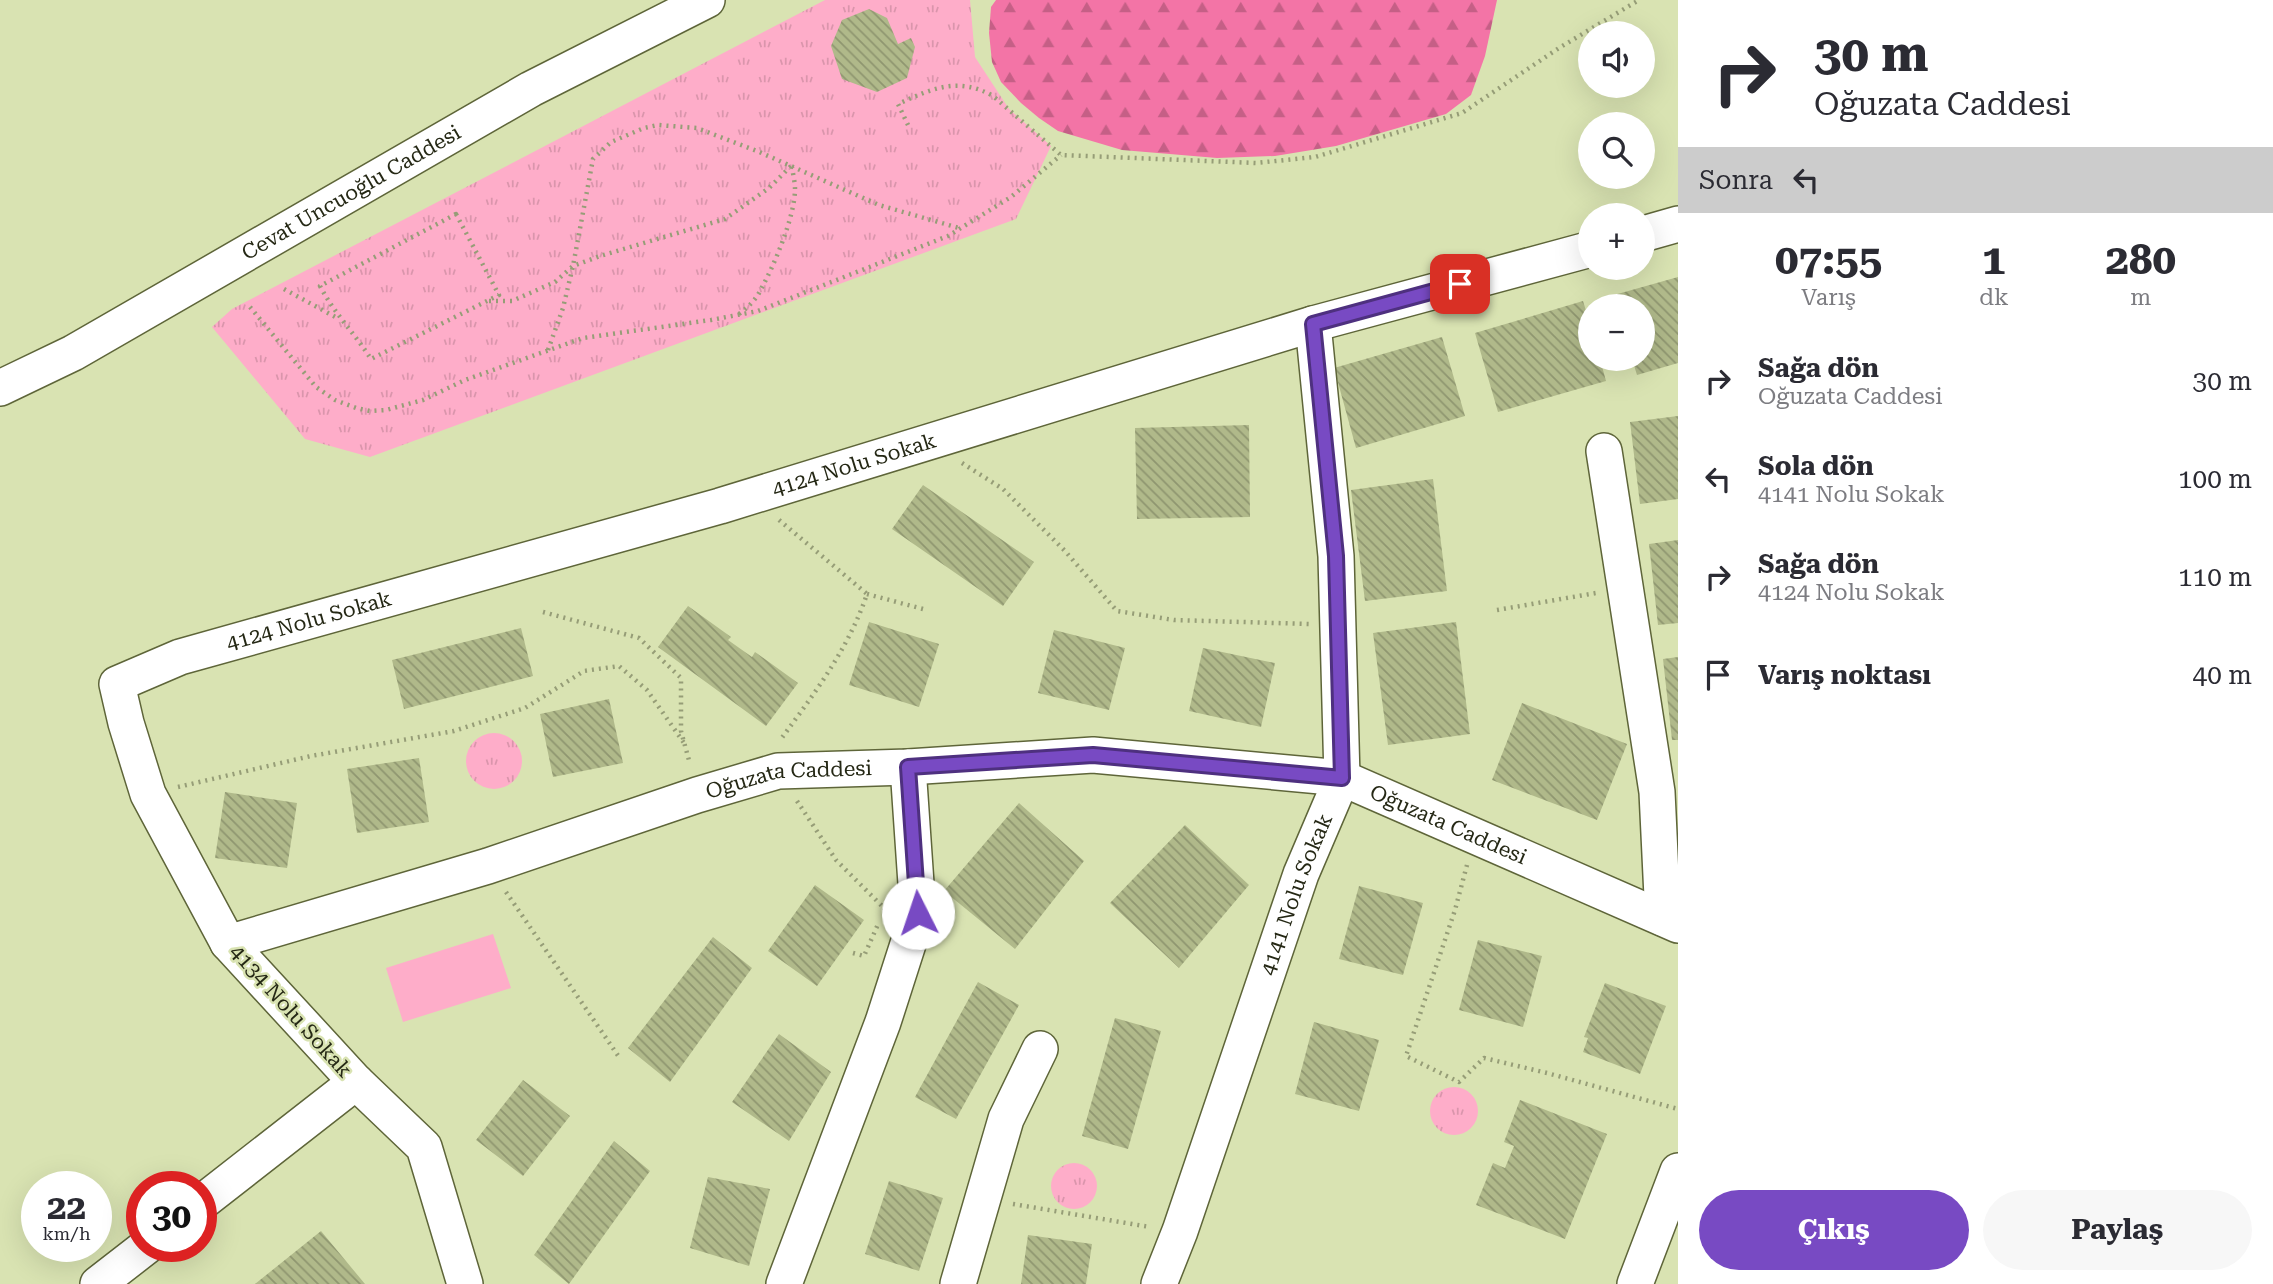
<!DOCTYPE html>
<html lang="tr">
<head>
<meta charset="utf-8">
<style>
	:root { --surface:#fff; --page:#f7f7f7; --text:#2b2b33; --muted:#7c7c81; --accent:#784ac3 }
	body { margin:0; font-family:"Roboto Serif",serif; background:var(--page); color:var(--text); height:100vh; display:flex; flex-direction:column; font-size:26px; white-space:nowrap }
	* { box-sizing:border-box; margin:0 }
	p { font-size:23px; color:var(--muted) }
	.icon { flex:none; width:38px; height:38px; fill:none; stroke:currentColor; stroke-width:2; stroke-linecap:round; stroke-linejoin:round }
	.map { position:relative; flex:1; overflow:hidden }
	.panel { display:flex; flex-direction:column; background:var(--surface); width:595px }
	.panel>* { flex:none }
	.top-card { background:#fff; color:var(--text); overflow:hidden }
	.controls { position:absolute; left:1578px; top:21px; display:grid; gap:14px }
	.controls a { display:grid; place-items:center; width:77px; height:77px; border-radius:50%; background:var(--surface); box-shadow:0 7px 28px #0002; font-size:35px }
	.speed { position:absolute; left:21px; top:1171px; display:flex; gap:14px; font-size:35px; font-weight:700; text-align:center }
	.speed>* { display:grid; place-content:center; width:91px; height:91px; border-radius:50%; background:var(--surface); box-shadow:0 7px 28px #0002; line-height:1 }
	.speed small { font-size:18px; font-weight:400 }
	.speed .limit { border:10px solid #d22; background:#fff; color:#111 }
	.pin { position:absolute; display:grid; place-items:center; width:60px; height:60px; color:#fff; margin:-30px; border-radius:14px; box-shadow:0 4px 10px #0006 }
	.me { position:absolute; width:77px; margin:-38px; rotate:356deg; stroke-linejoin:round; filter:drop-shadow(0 0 5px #0008) }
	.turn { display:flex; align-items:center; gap:24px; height:147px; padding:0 21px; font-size:32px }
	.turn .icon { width:91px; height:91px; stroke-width:2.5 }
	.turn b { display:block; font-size:49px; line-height:60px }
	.then { display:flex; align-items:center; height:66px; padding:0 21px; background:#0003; gap:14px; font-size:26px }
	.eta { display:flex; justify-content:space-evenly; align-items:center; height:119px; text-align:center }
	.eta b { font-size:42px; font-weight:700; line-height:49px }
	.cta { display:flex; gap:14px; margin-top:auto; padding:14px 21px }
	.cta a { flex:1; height:80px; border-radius:42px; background:var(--accent); color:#fff; font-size:28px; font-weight:700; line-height:80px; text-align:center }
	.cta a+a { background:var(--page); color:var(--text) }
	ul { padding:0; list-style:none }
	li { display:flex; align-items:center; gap:21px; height:98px; padding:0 21px }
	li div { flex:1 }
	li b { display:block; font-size:26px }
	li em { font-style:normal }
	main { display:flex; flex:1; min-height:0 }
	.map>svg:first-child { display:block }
	.green { fill:#feadc9 }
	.forest { fill:url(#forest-firs) }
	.park { fill:url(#park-tufts) }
	.building { fill:url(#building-back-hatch) }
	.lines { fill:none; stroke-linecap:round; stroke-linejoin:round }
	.minor-casing { stroke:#5e6539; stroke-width:38 }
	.path { stroke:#969d77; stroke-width:4.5; stroke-dasharray:2 5; stroke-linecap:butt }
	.minor { stroke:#fff; stroke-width:35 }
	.route-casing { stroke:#4e307f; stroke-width:18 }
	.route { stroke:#784ac3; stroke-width:12 }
	.labels { text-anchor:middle; stroke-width:5; stroke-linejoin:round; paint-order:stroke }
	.street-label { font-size:21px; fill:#252815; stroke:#d9e3b2 }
</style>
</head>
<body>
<main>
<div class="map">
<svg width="1678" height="1284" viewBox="0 0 1678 1284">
	<defs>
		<pattern id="forest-firs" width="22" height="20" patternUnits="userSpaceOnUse" patternTransform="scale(1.75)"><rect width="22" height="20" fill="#f374a6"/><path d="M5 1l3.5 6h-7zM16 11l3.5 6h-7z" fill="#c55f86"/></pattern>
		<pattern id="park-tufts" width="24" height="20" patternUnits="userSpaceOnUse" patternTransform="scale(1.75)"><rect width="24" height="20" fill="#feadc9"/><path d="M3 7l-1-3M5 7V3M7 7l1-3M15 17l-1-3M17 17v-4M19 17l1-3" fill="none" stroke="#da95ac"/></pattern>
		<pattern id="building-back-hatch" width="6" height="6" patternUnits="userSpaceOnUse" patternTransform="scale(1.75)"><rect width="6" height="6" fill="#b0b98a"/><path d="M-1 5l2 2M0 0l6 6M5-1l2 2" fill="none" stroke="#8f9670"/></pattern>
	</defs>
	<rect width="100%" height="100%" fill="#d9e3b2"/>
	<path class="green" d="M493,934l18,54 -108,34 -17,-54z"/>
	<path class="forest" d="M996,0h501l-12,56 -14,39 -25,19 -110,32 -61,10 -58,2 -95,-8 -64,-19 -19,-13 -18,-15 -20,-21 -9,-20 -3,-29 2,-26z"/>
	<path class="park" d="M825,0h145l5,57 34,52 42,37 -35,73 -646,238 -65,-18 -93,-112 20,-18z
		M466 761a28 28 0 1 1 56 0a28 28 0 1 1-56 0Z
		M1430 1111a24 24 0 1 1 48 0a24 24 0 1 1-48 0Z
		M1051 1186a23 23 0 1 1 46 0a23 23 0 1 1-46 0Z"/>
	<path class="building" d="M869,9l18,9 11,26 13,-6 4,9 -8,31 -30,14 -35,-13 -11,-33 11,-26z
		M1678,277v86l-41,12 -5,-16h11v-53h-26l-3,-11z
		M1583,301l8,26v32h9l6,22 -108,31 -23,-79z
		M1442,337l23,79 -109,32 -22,-80z
		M1678,416v83l-38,5 -10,-82z
		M1249,425l1,92 -113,2 -2,-91z
		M1433,479l14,112 -82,10 -14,-111z
		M923,485l111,77 -31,44 -111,-77z
		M1678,540v83l-20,2 -9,-81z
		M688,606l43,31 -3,3 24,17 3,-5 43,31 -32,43 -108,-79z
		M869,622l70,22 -20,63 -70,-22z
		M1456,622l14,112 -82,11 -15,-112z
		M521,628l12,48 -129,33 -12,-49z
		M1054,630l71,18 -16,62 -71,-17z
		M1203,648l72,15 -14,64 -72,-16z
		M1678,657v83h-6l-9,-81z
		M609,699l14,64 -70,14 -13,-63z
		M1522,703l105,41 -30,76 -105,-40z
		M419,758l10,64 -72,11 -10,-64z
		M225,792l72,11 -10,65 -72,-10z
		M1019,803l65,58 -69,88 -71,-58z
		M1185,825l64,60 -70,83 -69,-65z
		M815,885l49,35 -47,66 -49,-35z
		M1359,886l64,17 -20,72 -64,-16z
		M713,937l39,31 -82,114 -42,-34z
		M1478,940l64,16 -19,71 -64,-17z
		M978,982l41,23 -63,114 -41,-22z
		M1605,983l61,23 -26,68 -57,-22 5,-14 -4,-1z
		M1115,1018l46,13 -33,118 -46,-13z
		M1314,1022l65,18 -20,71 -64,-17z
		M779,1034l52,38 -42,69 -57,-39z
		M523,1080l47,36 -47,60 -47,-36z
		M1520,1100l87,34 -42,105 -89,-34 17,-42 12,5 9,-22 -10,-4z
		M614,1141l36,30 -81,113 -35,-29z
		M708,1177l62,12 -21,77 -59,-18z
		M889,1181l54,17 -24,73 -54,-17z
		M321,1231l44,53h-110z
		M1028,1235l64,9 -6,40h-65z"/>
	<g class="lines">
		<g class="minor-casing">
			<g id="minor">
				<path d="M1643,234l35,-10"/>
				<path id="s1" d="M0,388l73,-35 458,-264 176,-89"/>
				<path d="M1604,451l53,341 6,126"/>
				<path id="s2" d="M228,943l260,-77 209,-71 81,-24 130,-4 185,-12 249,23 336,147"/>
				<path d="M201,1203l155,-121"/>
				<path d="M98,1284l49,-38"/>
				<path id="s3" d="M465,1284l-41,-137 -68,-65 -128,-139 -80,-149 -22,-71 -9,-39 63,-27 540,-151 593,-182 278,-75"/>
				<path d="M784,1284l99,-262 35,-109 -10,-146"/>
				<path d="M958,1284l48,-165 34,-70"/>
				<path id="s4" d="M1159,1284l21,-53 121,-357 41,-96 -6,-222 -23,-232"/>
				<path d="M1635,1284l43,-113"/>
			</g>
		</g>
		<path class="path" d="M908,125l-10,-21c33,-15 60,-28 95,-8l68,59 195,8 59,-6 147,-44 97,-65 80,-48
			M456,214l43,81 -128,64c-16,-25 -37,-46 -51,-73z
			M284,289l55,30
			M489,301h23l43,-19 18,-16 27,-10 125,-37 44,-31 22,-22
			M250,307l66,80 19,13 21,8 14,3 16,-1 37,-10 42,-20 118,-42 128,-18 47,-9 190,-75 63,-39 50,-42
			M739,314c9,-7 17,-14 22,-25 13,-23 34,-73 34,-100 0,-7 -2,-15 -3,-22
			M548,350l15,-42 10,-42 20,-107 18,-17 33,-14 14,-3 39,3 60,23 122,54 80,23
			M962,463l41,26 62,62 52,60 57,9 135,4
			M779,520l88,74c-18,54 -53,100 -86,145
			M867,594l56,15
			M1497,610l99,-17
			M543,612l96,26 42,40v53l9,33
			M178,787l133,-31 143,-25 71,-23 59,-37 35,-5 28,24 37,53
			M797,801l39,59 49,49 -1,2
			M1467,865l-12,45 -49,146 53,26 25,-24 63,15 131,36
			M506,892l113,165
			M853,953l11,3 15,-34
			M1013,1204l137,23"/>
		<use href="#minor" class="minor"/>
	</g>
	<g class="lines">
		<g class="route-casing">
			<path id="route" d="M918,913l-10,-146 185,-12 249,23 -6,-222 -23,-232 147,-40"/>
		</g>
		<use href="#route" class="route"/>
	</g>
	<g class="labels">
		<g class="street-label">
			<text dy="7" stroke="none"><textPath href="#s1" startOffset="402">Cevat Uncuoğlu Caddesi</textPath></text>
			<text dy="7" stroke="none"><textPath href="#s3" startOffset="1479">4124 Nolu Sokak</textPath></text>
			<text dy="7" stroke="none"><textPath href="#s3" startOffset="912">4124 Nolu Sokak</textPath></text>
			<text dy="7" stroke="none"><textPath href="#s2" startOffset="586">Oğuzata Caddesi</textPath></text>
			<text dy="7" stroke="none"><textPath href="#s2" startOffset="1258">Oğuzata Caddesi</textPath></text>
			<text dy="7" stroke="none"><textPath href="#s4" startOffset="413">4141 Nolu Sokak</textPath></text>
			<text transform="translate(291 1011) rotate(48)" y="7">4134 Nolu Sokak</text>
		</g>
	</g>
</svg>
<div class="controls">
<a><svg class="icon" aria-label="sound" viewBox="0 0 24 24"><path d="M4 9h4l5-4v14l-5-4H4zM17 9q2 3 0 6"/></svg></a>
<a><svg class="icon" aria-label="search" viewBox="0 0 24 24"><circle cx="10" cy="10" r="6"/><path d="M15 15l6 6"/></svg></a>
<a>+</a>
<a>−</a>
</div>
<div class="speed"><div>22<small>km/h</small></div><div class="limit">30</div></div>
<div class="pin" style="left:1460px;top:284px;background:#d93025"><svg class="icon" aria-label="arrive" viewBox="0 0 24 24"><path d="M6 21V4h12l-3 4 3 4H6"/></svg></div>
<svg class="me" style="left:918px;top:913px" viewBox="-20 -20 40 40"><circle r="19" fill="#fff"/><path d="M0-13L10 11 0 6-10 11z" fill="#784ac3"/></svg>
</div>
<section class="panel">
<div class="top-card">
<div class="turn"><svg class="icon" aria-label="right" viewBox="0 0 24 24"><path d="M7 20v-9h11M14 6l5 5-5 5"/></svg><div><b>30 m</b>Oğuzata Caddesi</div></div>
<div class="then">Sonra<svg class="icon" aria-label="left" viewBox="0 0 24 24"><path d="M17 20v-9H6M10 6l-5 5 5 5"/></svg></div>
</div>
<div class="eta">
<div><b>07:55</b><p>Varış</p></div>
<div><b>1</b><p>dk</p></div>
<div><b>280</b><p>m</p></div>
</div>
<ul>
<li><svg class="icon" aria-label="right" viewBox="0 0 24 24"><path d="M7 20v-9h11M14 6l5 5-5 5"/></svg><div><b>Sağa dön</b><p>Oğuzata Caddesi</p></div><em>30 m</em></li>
<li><svg class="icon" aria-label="left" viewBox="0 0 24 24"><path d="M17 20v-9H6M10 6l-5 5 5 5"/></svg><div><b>Sola dön</b><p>4141 Nolu Sokak</p></div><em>100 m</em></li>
<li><svg class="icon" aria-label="right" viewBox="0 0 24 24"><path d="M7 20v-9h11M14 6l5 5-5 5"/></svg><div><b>Sağa dön</b><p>4124 Nolu Sokak</p></div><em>110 m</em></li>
<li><svg class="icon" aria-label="arrive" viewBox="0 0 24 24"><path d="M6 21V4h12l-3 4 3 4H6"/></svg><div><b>Varış noktası</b></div><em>40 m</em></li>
</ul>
<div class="cta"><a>Çıkış</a><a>Paylaş</a></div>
</section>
</main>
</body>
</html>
